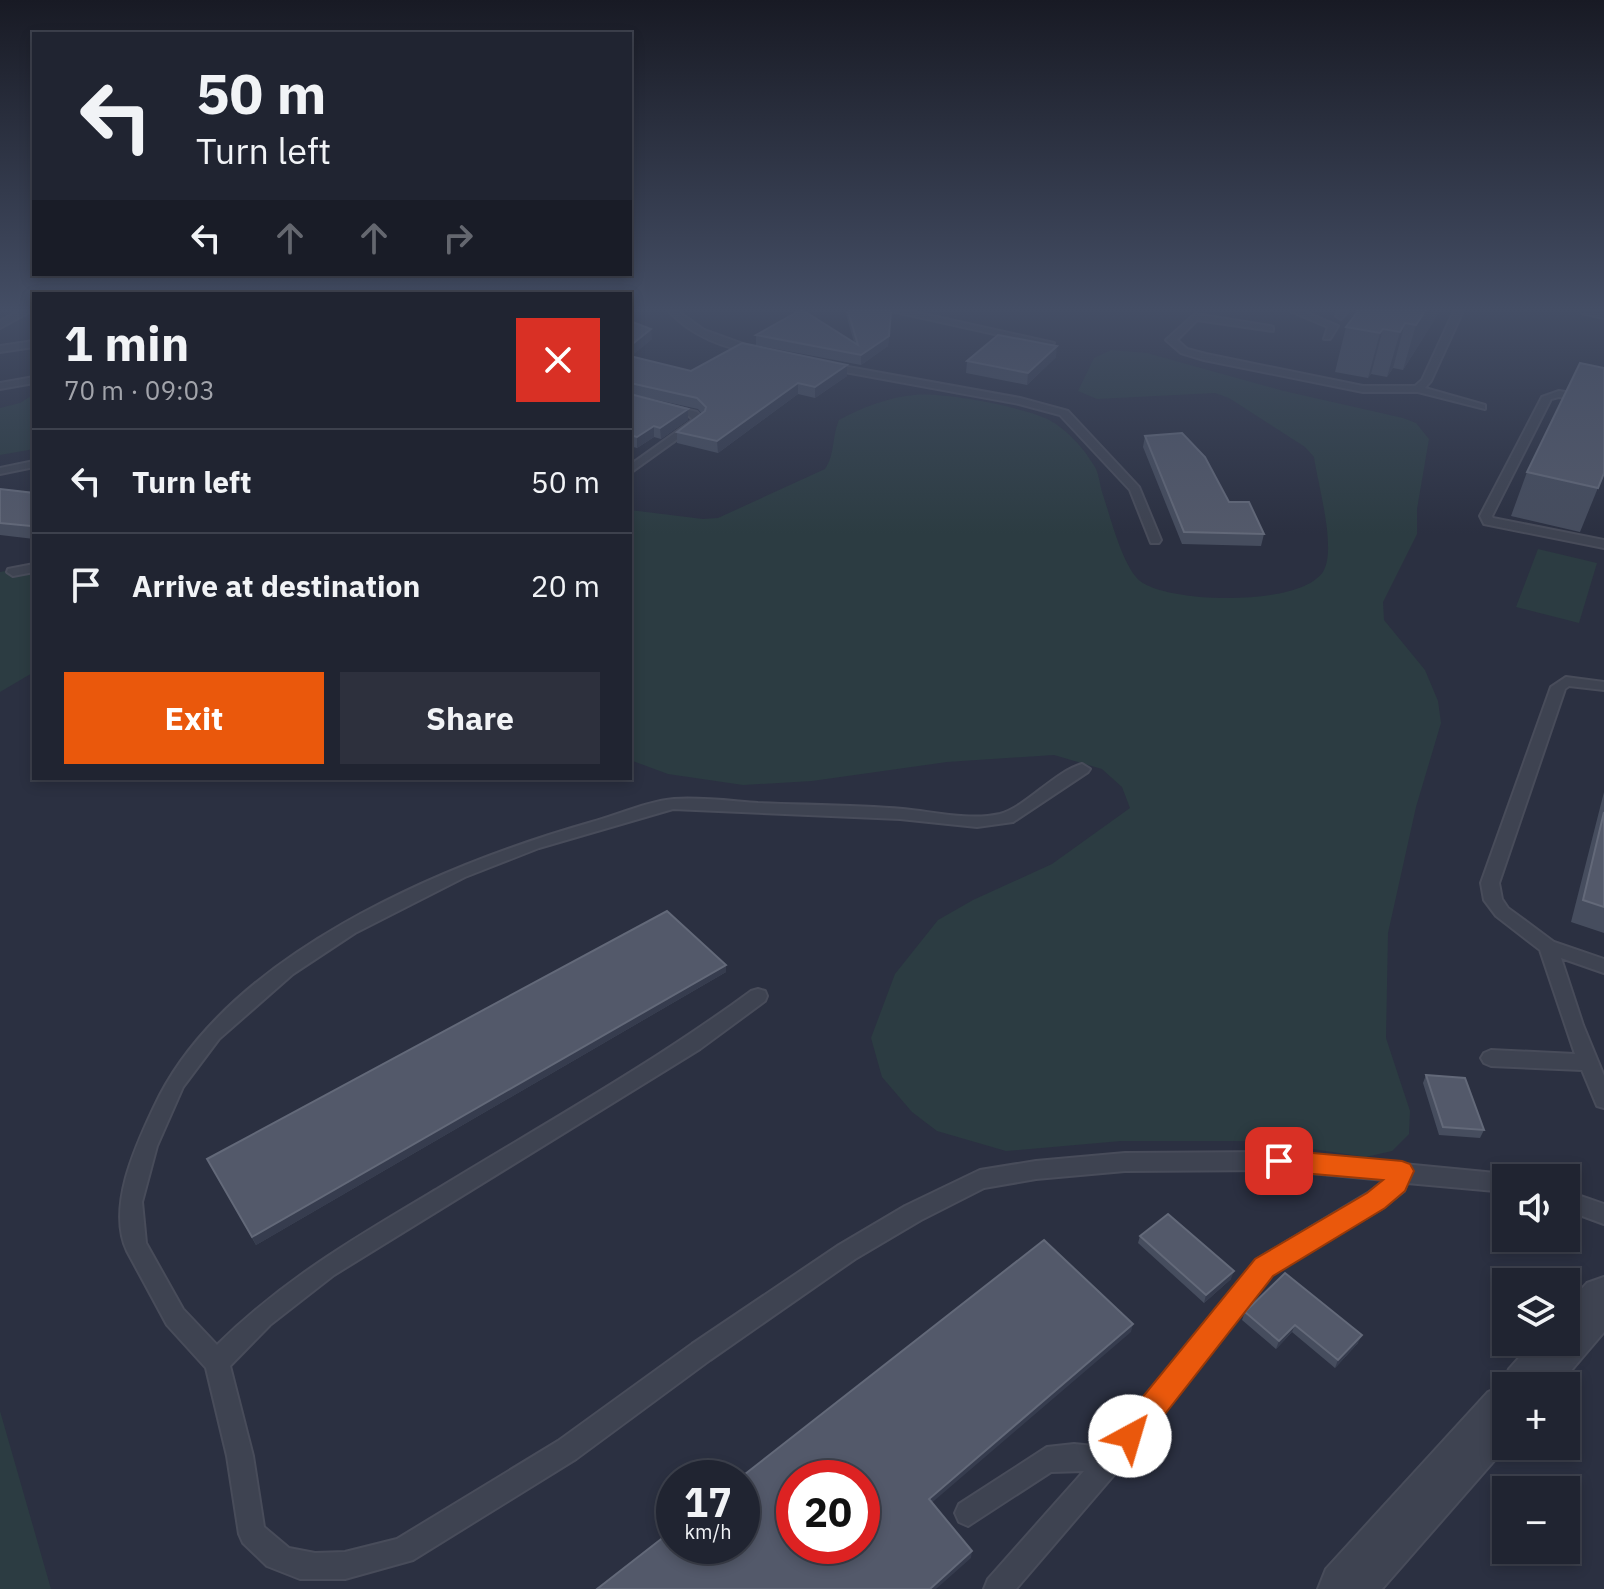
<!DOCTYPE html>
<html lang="en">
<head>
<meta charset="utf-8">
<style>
	:root { --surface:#202431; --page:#2d303d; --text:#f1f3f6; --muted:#a2a4ab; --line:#3d414d; --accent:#ea580c }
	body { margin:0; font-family:"IBM Plex Sans",sans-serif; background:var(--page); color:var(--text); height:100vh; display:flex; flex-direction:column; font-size:30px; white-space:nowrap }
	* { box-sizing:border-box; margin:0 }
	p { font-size:26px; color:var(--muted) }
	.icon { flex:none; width:44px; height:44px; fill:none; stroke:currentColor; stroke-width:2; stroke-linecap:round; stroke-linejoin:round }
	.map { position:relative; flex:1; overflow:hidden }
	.drawer { position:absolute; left:32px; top:292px; width:600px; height:488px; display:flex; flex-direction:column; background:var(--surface); border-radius:0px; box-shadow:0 4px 12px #0003,0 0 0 2px var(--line) }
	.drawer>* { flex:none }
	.guide { position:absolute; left:32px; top:32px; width:600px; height:244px; border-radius:0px; box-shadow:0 4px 12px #0003,0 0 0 2px var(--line); background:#202431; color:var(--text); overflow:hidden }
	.controls { position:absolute; left:1492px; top:1164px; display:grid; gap:16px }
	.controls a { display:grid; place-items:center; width:88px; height:88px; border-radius:0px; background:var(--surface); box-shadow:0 4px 12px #0003,0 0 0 2px var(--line); font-size:40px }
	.speed { position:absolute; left:656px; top:1460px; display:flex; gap:16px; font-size:40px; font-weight:700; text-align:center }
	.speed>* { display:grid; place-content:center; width:104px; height:104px; border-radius:50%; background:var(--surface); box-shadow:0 4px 12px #0003,0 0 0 2px var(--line); line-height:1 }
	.speed small { font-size:20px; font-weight:400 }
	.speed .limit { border:12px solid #d22; background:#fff; color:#111 }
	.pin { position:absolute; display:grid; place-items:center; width:68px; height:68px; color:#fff; margin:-34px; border-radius:16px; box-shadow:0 4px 12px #0006 }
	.me { position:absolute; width:88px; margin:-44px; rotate:39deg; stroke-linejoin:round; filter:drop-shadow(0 0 6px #0008) }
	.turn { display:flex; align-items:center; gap:28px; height:168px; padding:0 32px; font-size:36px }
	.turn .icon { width:104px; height:104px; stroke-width:2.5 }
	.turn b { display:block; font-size:56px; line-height:68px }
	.lanes { display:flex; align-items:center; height:76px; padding:0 32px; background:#0003; justify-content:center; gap:40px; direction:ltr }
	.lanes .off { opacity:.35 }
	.round { display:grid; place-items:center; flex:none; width:84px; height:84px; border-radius:0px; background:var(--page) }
	.headline { display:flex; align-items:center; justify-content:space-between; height:136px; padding:0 32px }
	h1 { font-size:48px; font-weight:700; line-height:60px }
	.primary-button { display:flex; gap:16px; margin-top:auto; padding:16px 32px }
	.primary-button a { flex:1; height:92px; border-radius:0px; background:var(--accent); color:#fff; font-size:32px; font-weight:700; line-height:92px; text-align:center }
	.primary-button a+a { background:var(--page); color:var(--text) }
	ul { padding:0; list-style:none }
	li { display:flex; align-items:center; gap:24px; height:104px; padding:0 32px; border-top:2px solid var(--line) }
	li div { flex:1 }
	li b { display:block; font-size:30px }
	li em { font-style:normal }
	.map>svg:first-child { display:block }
	.green { fill:#2c3c42 }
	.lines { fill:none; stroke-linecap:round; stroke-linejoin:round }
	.lane-casing { stroke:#484c5a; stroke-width:4 }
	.street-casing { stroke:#484c5a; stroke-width:4 }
	.lane { fill:#3e4351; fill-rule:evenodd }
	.street { fill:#3e4351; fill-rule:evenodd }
	.wall { fill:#464d5e }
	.shaded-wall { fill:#363c4e }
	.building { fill:#53596a; stroke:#636979; stroke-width:2; fill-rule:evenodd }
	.route { fill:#ea580c; stroke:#983908; stroke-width:2 }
</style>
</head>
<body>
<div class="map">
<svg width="1604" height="1589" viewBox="0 0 1604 1589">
	<rect width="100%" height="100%" fill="#2b3041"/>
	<path class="green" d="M1111,350l36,3 137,38 119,27 13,5 13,16 -12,70v25l-34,68 1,18 41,50 13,31 3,22 -25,84 -28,126 -2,105 24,73 -1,23 -17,17 -26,6 -107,-16h-138l-115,10 -69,-20 -25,-19 -30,-35 -11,-39 24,-64 43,-54 35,-20 79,-36 78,-56 -8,-21 -20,-18 -48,-14 -107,7 -135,19 -69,4 -75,-11 -38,-14v-250l73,9 15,-1 107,-49c10,-14 7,-33 14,-49 22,-12 50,-23 75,-25 29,-3 103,11 131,23 20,9 40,31 51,51 3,7 4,16 6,23 8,23 20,74 38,89 29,23 165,26 184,-11 12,-24 -6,-85 -10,-113l-9,-10 -76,-49 -14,-5 -118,6 -19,-8 16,-33z
		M34,394v55l-34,6v-47l20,-5z
		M1538,549l59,14 -18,60 -63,-16z
		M34,566v106l-34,20v-120z
		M0,1411l51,178h-51z"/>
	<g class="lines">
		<g class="lane-casing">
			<path id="lane" d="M19,311h12l-31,17v-7z
				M669,311h9l26,19 58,21 -5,3c-33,-7 -65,-17 -88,-43z
				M891,311h19l144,32 -5,3z
				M1290,311h13l35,15 -8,13h-6l4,-12z
				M1339,311h9l-7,8 -5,-3z
				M1454,311h9l-32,70 -6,7 60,17v4l-67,-17h-55l-159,-32 -23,-7 -15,-13 29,-26 75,12 3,1v4l-76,-11 -20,20 10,9 19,5 157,32h52l7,-6z
				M1581,311l23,1v6l-22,-5z
				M34,341v6l-34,5v-6z
				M826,363l194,35 48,13 71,76 22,53 -2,3h-8l-21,-53 -70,-75 -41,-11 -196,-36 -2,-2z
				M34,377v6l-34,6v-6z
				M1559,391l45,7v6l-45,-7 -8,2 -59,117 1,2 111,22v8l-120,-24 -4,-8 62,-119z
				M630,396l67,16 7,8 -74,53v-8l63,-45 -4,-4 -59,-14z
				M34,461v6l-34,7v-6z
				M34,564v8l-21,4 -6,-4 1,-3z
				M1566,677l38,5v8l-35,-4 -4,3 -66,194 3,16 6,9 46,34 50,17v14l-43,-15 22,67 21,51v32l-7,-2 -15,-36 -91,-4 -7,-3 -3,-5 3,-5 7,-3 84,4 -35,-104 -44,-34 -12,-16 -3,-17 70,-196z
				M1082,764l8,5 -2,3 -75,50 -36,5 -77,-8 -227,-10 -134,39 -74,29 -110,56 -62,41 -74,65 -36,48 -26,59 -15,56 4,41 37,66 34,36c68,-67 141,-109 222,-157 105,-64 213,-124 312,-197l7,-2 7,2 2,5 -2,5 -65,48 -366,226 -64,50 -40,41 23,90 11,71 25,21 26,5 30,-1 52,-13 161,-98 134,-97 147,-99 66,-39 75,-36 56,-9 89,-8 154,-1 227,22 8,4h-8v14l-99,-9 -3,8 -20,16 -112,67 -153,195 -103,120h-32l4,-10 96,-108 -33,1 -83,54 -9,-4 -4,-9 4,-9 88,-57 27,-3 30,3 152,-187 112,-67 17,-13 -106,-10 -154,1 -89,8 -52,9 -63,32 -66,39 -145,101 -134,99 -163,101 -68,19h-45l-33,-13 -24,-23 -4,-9 -12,-78 -21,-88 -39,-43 -40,-74c-20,-43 8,-104 27,-144 70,-151 287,-242 438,-285 25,-7 57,-21 82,-23 27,-2 57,2 84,4 49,2 97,2 145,6 31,3 66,12 97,5 26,-7 54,-42 82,-50z
				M1566,1191l38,13v20l-38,-14z"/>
		</g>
		<g class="street-casing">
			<path id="street" d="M1604,1277v55l-46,54h-52l1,60 -125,143h-64l8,-20 162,-177 14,-6 7,-17 24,-27h33v-36l21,-23z"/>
		</g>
		<use href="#lane" class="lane"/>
		<use href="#street" class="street"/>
	</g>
	<path class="wall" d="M845,311h46l-3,35 -27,19 -105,-20v-10l98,7z
		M1358,311h82l-37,59 -10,-2 -6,9 -16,-3 -3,4 -33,-6 11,-45z
		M630,321l22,18 -21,17 60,15 156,-6v11l-32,22 -17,-4 -80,59 -41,-10v-11l25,-18 -4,-5 -68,-15z
		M1056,357l-29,28 -61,-12 1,-12z
		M630,394l58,15v11l-27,19 -7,-2 -17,11 -7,-2z
		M1145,436l84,66 35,32 -3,12 -79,-2 -39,-97z
		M1527,472l77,1 -24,59 -69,-16z
		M0,489l34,4v46l-34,-4z
		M1604,792v141l-33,-11z
		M726,965v7l-470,273 -49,-86z
		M1426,1075l58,55 -4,8 -41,-3 -16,-52z
		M1140,1236l91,43 -27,24 -66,-60z
		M1285,1273l73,70 -23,25 -43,-36 -16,17 -34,-29 3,-8z"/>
	<path class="shaded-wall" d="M891,311l-3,35 -27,19v-10z
		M1425,311h15l-37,59 13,-45z
		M1405,323l-12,45 -6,9 13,-45z
		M651,329l1,10 -22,18v-11z
		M1383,329l-12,45 -3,4 12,-45z
		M1057,346l-1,11 -29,28 1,-12z
		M847,365v11l-32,22v-11z
		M798,383v11l-80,59 -1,-12z
		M688,409v11l-27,19 -1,-11z
		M654,426v11l-17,11v-11z
		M726,965v7l-470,273 -4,-8z
		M1234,1271l-3,8 -27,24 2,-8z
		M1133,1324l-2,8 -203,174 1,-7z
		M1295,1325l-3,7 -16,17 3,-8z
		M1362,1335l-4,8 -23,25 3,-8z
		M972,1551l-1,7 -35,31h-6z"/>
	<path class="building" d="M799,311h5l54,34 -10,-34h43l-2,25 -28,19 -105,-20z
		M1358,311h67l-9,14 -11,-2 -5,9 -17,-3 -3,4 -34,-6z
		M630,321l21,8 -21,17z
		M998,335l59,11 -29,27 -61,-12z
		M742,343l105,22 -32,22 -17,-4 -81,58 -40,-9 28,-21 1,-4 -9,-9 -67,-15v-27l61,15z
		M1580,363l24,5v105l-6,15 -71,-16z
		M630,394l58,15 -28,19 -6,-2 -17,11 -7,-2z
		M1182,433l23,24 24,45h20l15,32 -80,-2 -39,-96z
		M0,489l34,4v31l-3,2 -31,-3z
		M1604,812v95l-21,-7z
		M667,911l59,54 -474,272 -45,-78z
		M1426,1075l39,3 19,52 -41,-3z
		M1168,1214l66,57 -28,24 -66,-59z
		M1044,1240l89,84 -204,175 43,52 -42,38h-333l77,-60v17h68v-68h-2zM794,1478h68v68h-68z
		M1285,1273l77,62 -24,25 -43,-35 -16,16 -34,-29z"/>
	<linearGradient id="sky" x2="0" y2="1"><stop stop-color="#181a24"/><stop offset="0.58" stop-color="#444e65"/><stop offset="1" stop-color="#444e65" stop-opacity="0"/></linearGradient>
	<rect width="1604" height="534" fill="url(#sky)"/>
	<path class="route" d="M1279,1150l123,11 8,3 4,7 -9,20 -20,17 -112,68 -133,170 -10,4 -11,-4 -4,-10 4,-10 136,-167 112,-66 16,-13 -104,-9 -8,-3 -4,-7 4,-8z"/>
</svg>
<div class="controls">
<a><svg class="icon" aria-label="sound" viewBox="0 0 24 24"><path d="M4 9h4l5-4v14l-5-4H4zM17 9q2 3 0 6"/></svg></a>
<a><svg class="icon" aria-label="layers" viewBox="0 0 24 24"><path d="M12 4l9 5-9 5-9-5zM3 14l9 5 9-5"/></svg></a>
<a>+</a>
<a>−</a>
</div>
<div class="speed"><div>17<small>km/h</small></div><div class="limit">20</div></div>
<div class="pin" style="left:1279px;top:1161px;background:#d93025"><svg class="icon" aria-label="arrive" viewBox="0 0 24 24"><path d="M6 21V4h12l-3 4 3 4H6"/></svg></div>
<svg class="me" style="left:1130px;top:1436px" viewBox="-20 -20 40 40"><circle r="19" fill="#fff"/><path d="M0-13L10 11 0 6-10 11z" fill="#ea580c"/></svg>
<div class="guide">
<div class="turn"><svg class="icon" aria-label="left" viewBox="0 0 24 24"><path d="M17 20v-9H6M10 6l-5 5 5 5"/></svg><div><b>50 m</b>Turn left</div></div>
<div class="lanes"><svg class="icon" aria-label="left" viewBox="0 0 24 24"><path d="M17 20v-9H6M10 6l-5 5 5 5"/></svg><svg class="icon off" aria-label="ahead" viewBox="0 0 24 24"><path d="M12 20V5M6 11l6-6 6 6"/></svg><svg class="icon off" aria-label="ahead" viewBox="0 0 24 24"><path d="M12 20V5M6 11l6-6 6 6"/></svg><svg class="icon off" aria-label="right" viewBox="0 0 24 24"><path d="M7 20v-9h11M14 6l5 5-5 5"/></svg></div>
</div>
<section class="drawer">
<div class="headline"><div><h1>1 min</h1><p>70 m · 09:03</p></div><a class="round" style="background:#d93025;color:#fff"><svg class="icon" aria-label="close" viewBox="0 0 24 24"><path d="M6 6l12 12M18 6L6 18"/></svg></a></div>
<ul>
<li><svg class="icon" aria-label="left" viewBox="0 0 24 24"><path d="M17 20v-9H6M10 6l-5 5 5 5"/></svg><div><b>Turn left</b></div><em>50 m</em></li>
<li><svg class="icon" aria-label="arrive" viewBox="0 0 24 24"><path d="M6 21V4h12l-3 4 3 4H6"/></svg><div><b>Arrive at destination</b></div><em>20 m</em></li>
</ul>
<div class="primary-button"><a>Exit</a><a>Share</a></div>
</section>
</div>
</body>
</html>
